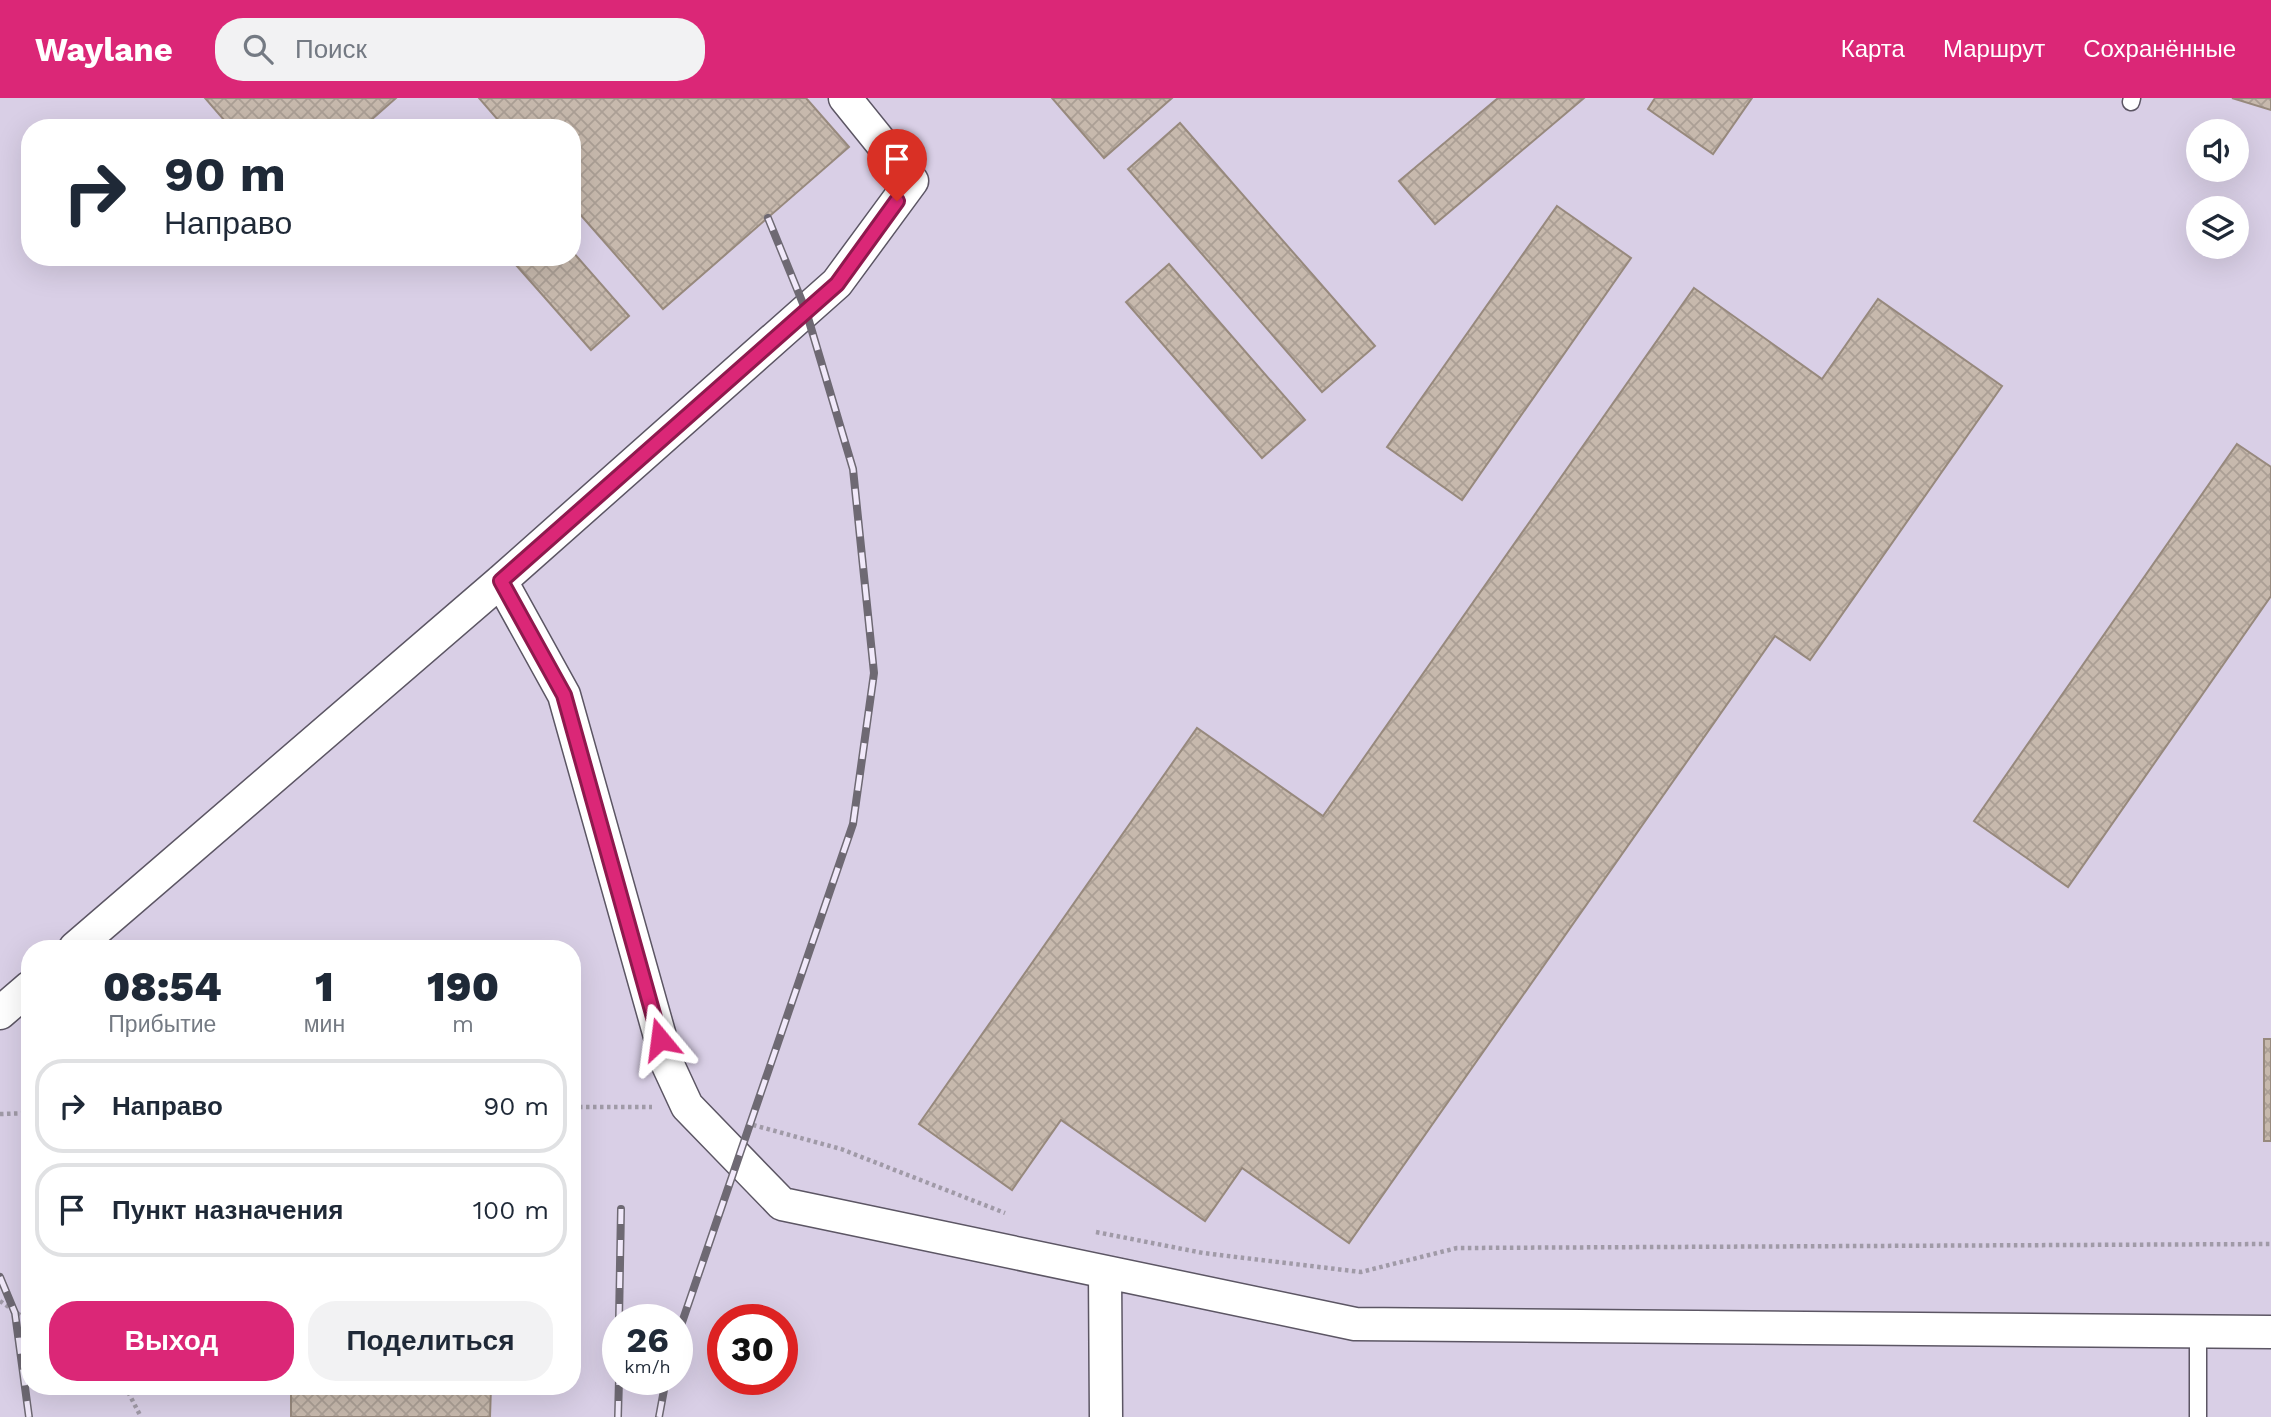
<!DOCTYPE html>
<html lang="ru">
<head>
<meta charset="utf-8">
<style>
	:root { --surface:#fff; --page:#f2f2f3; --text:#1f2937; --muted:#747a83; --line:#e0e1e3; --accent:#db2777 }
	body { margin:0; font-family:"Work Sans",sans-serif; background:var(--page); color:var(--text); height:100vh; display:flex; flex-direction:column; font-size:26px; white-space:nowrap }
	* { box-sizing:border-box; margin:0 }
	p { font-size:23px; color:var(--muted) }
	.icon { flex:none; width:38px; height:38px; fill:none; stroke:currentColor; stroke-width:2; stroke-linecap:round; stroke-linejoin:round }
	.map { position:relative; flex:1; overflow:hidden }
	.side { position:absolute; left:21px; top:842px; width:560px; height:455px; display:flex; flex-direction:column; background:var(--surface); border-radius:28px; box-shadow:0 7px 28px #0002 }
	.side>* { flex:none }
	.guide { position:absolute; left:21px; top:21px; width:560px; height:147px; border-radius:28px; box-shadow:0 7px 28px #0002; background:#fff; color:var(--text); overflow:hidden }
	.controls { position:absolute; left:2186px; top:21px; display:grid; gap:14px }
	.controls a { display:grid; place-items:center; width:63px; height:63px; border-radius:50%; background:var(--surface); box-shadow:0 7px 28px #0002; font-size:35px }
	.speed { position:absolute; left:602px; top:1206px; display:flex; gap:14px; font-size:35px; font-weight:700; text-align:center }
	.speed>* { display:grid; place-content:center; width:91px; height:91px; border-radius:50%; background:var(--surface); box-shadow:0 7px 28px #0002; line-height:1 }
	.speed small { font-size:18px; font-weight:400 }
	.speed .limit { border:10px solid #d22; background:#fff; color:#111 }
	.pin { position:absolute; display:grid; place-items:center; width:60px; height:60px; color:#fff; margin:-72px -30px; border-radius:50% 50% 50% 0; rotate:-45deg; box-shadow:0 0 7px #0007 }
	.pin .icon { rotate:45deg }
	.me { position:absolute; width:77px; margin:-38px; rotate:344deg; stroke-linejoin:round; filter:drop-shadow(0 0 5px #0008) }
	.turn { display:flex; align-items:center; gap:24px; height:147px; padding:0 28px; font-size:32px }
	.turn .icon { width:91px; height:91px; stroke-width:2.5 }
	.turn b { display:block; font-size:49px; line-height:60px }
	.eta { display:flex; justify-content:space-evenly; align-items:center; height:119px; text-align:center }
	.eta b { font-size:42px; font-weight:800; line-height:49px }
	.cta { display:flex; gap:14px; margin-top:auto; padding:14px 28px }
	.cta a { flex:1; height:80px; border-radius:28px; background:var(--accent); color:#fff; font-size:28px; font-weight:800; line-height:80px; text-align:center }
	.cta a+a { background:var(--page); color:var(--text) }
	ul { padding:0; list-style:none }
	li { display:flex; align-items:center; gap:21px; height:94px; margin:0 14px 10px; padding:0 14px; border:4px solid var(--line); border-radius:28px }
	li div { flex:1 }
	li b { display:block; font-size:26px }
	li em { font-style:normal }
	header { display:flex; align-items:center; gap:42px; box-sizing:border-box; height:98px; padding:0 35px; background:var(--accent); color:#fff }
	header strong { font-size:33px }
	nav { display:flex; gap:38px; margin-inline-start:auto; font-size:24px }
	.search { width:490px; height:63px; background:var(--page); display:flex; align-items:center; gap:18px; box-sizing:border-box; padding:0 24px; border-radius:28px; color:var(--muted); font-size:26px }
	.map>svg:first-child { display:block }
	.built { fill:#d9cfe6; fill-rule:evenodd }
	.building { fill:url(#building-cross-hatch); stroke:#97897d; stroke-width:2 }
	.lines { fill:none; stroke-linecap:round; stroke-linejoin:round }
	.service-casing { stroke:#5c5664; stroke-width:19 }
	.minor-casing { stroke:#5c5664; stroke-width:35 }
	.path { stroke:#a09aa7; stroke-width:4.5; stroke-dasharray:3.5 3.5; stroke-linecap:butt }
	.service { stroke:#fff; stroke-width:16 }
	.minor { stroke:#fff; stroke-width:32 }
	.rail-casing { stroke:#6e6973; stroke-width:8 }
	.rail { stroke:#f1e9fa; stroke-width:5; stroke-dasharray:16; stroke-linecap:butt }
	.route-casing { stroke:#8e194d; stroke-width:18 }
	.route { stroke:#db2777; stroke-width:12 }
</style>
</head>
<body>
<header>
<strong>Waylane</strong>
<div class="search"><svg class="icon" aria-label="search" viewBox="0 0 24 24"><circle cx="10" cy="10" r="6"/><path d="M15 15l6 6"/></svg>Поиск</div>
<nav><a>Карта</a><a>Маршрут</a><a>Сохранённые</a></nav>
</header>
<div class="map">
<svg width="2271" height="1319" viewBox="0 0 2271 1319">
	<defs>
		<pattern id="building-cross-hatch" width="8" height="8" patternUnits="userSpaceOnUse" patternTransform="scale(1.75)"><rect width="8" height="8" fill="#c7b9ad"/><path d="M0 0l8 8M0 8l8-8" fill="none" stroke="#ab9f95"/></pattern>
	</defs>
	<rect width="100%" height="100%" fill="#e4dced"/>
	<path class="built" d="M0,0h2271v1319h-2271zM30,30h542v129h-542zM2198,33h38v39h-38zM2198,110h38v39h-38zM30,850h542v438h-542zM618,1222h59v59h-59zM723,1222h59v59h-59z"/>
	<path class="building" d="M205,0h191l-34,30h-131z
		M479,0h327l43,49 -186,162 -91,-104v-77h-67z
		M1052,0h120l-68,60z
		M1498,0h86l-149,126 -36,-43z
		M1655,0h97l-39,56 -65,-45z
		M2232,0h39v12z
		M1180,25l195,223 -53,46 -194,-223z
		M1557,108l74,52 -169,242 -75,-53z
		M572,153l57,65 -38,34 -82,-93h63z
		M1169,166l136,156 -43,38 -136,-156z
		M1694,190l128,91 56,-80 124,87 -192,274 -35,-24 -426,607 -107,-75 -37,53 -144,-101 -49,70 -93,-66 278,-396 126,88z
		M2237,346l34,23v129l-203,291 -94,-66z
		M2264,941h7v102h-7z
		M291,1288h200l-1,31h-199z"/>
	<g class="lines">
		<g class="service-casing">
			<path id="service" d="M2131,4l1,-4
				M2198,1319v-86"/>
		</g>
		<g class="minor-casing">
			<path id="minor" d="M501,483l63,114 104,370 19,41 95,98 573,120 916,8
				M75,850l426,-367 336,-298 75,-102 -67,-83
				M0,915l30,-26
				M1105,1174l1,145"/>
		</g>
		<path class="path" d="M572,1009h80
			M0,1016l30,-1
			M753,1027l88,24 164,64
			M1096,1134l107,21 158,19 96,-24 814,-4
			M0,1203l30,21
			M125,1288l16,31"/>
		<use href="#service" class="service"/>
		<use href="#minor" class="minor"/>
		<g class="rail-casing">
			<path id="rail" d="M0,1179l15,36 14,104
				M619,1222l2,-111
				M677,1239l176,-513 21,-151 -21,-204 -47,-158 -38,-93
				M618,1319l1,-38
				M659,1319l7,-38"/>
		</g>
		<use href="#rail" class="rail"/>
	</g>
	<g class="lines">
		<g class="route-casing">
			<path id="route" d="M660,941l-96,-344 -63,-114 336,-297 60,-83"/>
		</g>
		<use href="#route" class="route"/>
	</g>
</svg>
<div class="controls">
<a><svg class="icon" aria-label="sound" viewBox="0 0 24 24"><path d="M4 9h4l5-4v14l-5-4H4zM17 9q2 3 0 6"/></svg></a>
<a><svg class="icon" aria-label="layers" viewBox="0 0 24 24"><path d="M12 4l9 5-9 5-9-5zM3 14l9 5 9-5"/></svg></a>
</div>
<div class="speed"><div>26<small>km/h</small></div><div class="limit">30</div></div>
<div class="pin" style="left:897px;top:103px;background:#d93025"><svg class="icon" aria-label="arrive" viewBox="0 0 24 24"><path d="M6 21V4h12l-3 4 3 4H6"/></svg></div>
<svg class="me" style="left:660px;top:941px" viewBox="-20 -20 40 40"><path d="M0-17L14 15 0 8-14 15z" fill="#db2777" stroke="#fff" stroke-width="4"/></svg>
<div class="guide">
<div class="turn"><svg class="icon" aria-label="right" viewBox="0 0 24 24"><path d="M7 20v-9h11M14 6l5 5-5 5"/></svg><div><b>90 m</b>Направо</div></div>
</div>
<section class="side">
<div class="eta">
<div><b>08:54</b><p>Прибытие</p></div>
<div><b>1</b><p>мин</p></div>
<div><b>190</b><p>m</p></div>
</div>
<ul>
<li><svg class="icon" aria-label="right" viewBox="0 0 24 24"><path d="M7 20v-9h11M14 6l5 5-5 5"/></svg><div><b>Направо</b></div><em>90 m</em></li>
<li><svg class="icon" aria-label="arrive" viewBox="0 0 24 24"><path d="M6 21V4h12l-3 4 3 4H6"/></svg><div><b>Пункт назначения</b></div><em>100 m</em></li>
</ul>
<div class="cta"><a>Выход</a><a>Поделиться</a></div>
</section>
</div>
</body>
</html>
